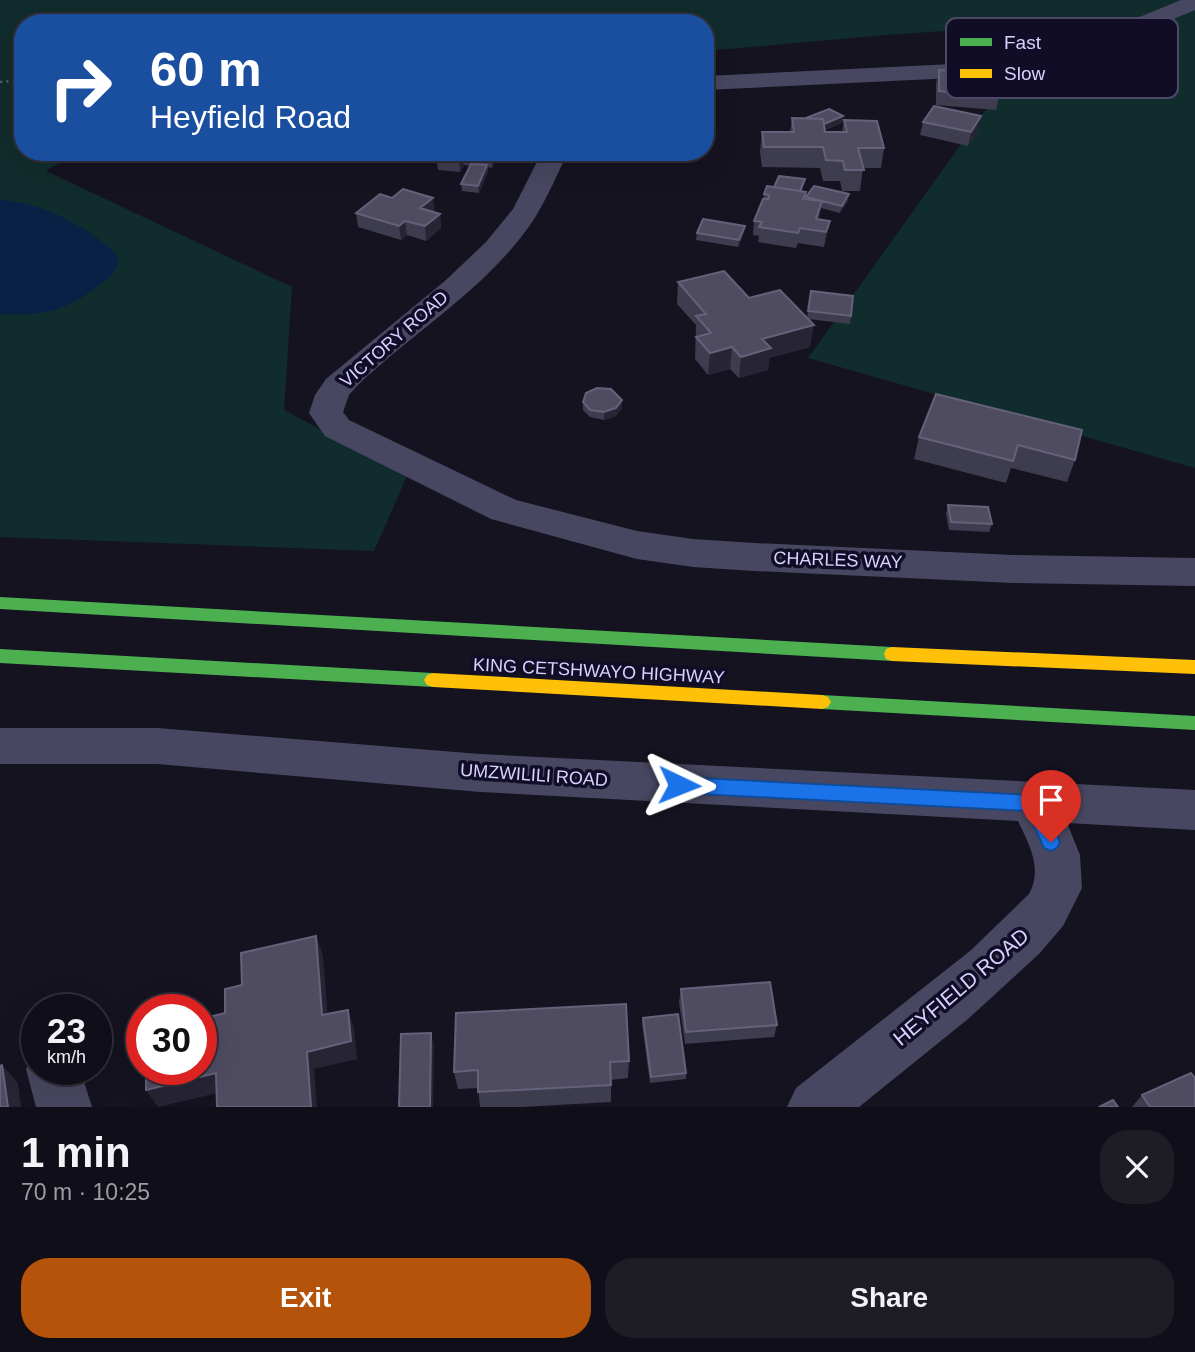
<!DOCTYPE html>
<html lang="en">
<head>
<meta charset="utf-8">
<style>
	:root { --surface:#100e18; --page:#1e1c25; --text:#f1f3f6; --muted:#9c9ca2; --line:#302e37; --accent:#b45309 }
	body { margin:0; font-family:Arial,sans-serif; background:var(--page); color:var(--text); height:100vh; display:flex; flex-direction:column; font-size:26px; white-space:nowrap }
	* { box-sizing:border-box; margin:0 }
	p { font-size:23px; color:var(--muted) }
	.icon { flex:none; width:38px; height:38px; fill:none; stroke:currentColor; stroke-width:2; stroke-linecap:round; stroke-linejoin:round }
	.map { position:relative; height:1107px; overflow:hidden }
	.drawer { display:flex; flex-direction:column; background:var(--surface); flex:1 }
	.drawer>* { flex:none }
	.top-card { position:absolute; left:14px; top:14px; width:700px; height:147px; border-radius:28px; box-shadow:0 7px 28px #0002,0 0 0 2px var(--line); background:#1a4fa0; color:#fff; overflow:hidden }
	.speed { position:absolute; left:21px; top:994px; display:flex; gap:14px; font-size:35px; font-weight:700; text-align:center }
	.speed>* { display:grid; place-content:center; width:91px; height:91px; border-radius:50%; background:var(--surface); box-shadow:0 7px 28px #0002,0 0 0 2px var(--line); line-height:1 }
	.speed small { font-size:18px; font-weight:400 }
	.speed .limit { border:10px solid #d22; background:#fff; color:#111 }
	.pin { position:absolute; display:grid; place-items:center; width:60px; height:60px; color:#fff; margin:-72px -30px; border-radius:50% 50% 50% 0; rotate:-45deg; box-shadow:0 0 7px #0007 }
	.pin .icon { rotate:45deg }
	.me { position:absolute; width:77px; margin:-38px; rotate:92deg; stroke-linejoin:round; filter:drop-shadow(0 0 5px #0008) }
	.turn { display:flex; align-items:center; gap:24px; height:147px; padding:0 21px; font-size:32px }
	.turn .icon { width:91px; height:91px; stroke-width:2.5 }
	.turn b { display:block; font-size:49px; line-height:60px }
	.round { display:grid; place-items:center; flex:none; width:74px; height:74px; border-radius:28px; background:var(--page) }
	.headline { display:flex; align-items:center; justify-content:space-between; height:119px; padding:0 21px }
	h1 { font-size:42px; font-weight:800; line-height:52px }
	.primary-button { display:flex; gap:14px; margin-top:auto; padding:14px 21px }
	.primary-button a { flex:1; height:80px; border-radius:28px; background:var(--accent); color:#fff; font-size:28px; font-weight:800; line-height:80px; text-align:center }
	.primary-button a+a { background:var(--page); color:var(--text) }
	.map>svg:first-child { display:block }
	.green { fill:#112c2c }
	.water { fill:#092145 }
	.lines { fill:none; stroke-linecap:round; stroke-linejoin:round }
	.path { stroke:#495a69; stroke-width:2.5; stroke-dasharray:2.5 3.5; stroke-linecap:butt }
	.street { fill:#474761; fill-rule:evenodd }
	.fast { fill:#4caf50; fill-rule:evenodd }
	.slow { fill:#ffc107; fill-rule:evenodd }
	.wall { fill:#3e3c4f }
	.shaded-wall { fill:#272534 }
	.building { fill:#4f4c62; stroke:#64617b; stroke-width:2 }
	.route { fill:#1a73e8; stroke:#114b97; stroke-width:2 }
	.labels { text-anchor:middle; stroke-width:7; stroke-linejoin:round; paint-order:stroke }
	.street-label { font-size:18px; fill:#d6d2ff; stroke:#110d26 }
	.near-street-label { font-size:21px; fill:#d6d2ff; stroke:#110d26 }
	.key { fill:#110d26; stroke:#4c4867; stroke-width:2 }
	.key-label { font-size:19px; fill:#d6d2ff }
</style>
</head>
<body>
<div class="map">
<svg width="1195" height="1107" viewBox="0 0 1195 1107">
	<rect width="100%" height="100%" fill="#151320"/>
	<path class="green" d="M0,0h1195v468l-387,-110 239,-334 -162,11 -180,16v-28h-682v129h53l-30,19 246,116 -8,123 123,66 -33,75 -374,-14z"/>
	<path class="water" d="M0,200c41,1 91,28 119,57 -1,15 -11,22 -22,30 -33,25 -56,29 -97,27z"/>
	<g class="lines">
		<path class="path" d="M0,82l23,-2"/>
		<path class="street" d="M1181,0h14v10l-118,49 -61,16 -311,15v-14l310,-15 46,-12z
			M542,152h26c-14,29 -26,59 -46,84 -47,60 -112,99 -166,151l-7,8 -6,17 6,8 167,80 121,31 56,8 61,4 259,12 182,3v28l-182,-3 -259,-12 -61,-4 -56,-8 -146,-40 -166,-83 -16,-23 6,-18 11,-16 120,-99 40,-38 27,-33z
			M0,728h157l323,26 715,36v40l-128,-7 13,32 2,33 -19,38 -24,28 -71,65 -109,88h-72l9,-19 174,-137 59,-57c14,-25 0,-50 -11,-73l-538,-29 -323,-28h-157z
			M37,1049v20h43l12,38h-56l-10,-38z"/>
		<path class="fast" d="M0,597l892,50 6,2 2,5 -2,5 -6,2 -892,-52z
			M0,649l433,24 6,2 3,5 -3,5 -6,2 -433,-24z
			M822,695l373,21v14l-373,-21 -6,-2 -3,-5 3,-5z"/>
		<path class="slow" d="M892,647l303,13v14l-303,-13 -6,-2 -2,-5 2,-5z
			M433,673l389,22 6,2 3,5 -3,5 -6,2 -389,-22 -6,-2 -3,-5 3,-5z"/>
	</g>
	<path class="wall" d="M939,70l60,26 -3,14 -60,-5v-22z
		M843,116l-1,7 -17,7v2h17l2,-12 40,28 -3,20h-18l-3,23h-18l-2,-10h-17l-3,-13 -58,-1 -2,-15 2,-20h28l2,-14z
		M923,122l55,8 -10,16 -48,-11z
		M431,152h67v2l-6,14 -4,-1v5l-9,21 -17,-2 -1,-7 9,-18 -6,-1 -4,7 -22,-2 -1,-7h-5z
		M805,179l-3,12 4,1 -1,7h1v-2l42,4 -8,12 -19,-5 -2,11 11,2 -3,14 -3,12 -26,-4 -2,5 -38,-6 1,-6 -6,-1 1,-14 9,-22 1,-5 10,-7z
		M434,212l6,2 1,14 -15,13 -19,-6 -6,5 -43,-13 -2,-14z
		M745,226l-1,7 -6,14 -42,-7 1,-7z
		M678,282l71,16 58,20 4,-27 40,25 -1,8 -42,-5 2,28 -41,11 -1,12 -29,8 -9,-9 -22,6 -13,-16 1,-34 -19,-21z
		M936,394l139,66 -8,22 -56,-14 -5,15 -92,-24 5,-22z
		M583,402l39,6 -6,8 -12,4 -14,-3 -7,-7z
		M948,505l44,19 -3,8 -40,-2 -3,-17z
		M681,989l96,36 -3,12 -89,7 -6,-42z
		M643,1018l43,55v6l-36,4 -8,-59z
		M629,1061l-1,17 -17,2v22l-89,5h-42l-2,-19 -20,1 -4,-17z
		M1142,1095l53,12h-63z"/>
	<path class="shaded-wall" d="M843,116l-1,7 -27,11 1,-7z
		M981,116l-3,14 -10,16 3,-14z
		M462,152l2,13 -4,7 -1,-14z
		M492,152h6v2l-6,14z
		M487,165l1,7 -9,21 -1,-7z
		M849,194l-1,7 -8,12 2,-7z
		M433,198l2,14 -15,-4z
		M822,201l-2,15 -5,14 1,-11z
		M440,214l1,14 -15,13 -1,-15z
		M405,221l2,14 -6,5 -2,-14z
		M830,221l-3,14 -3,12 2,-15z
		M745,226l-1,7 -6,14 1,-7z
		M814,325l-4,22 -41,11 -1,12 -29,8 2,-21 21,-18z
		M732,347l-2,22 -22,6 2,-22z
		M622,400v8l-6,8 -12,4v-8z
		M316,936l7,19 6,78 -7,-18z
		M348,1010l6,18 3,31 -43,10 3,38h-6l-4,-55z
		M431,1033l3,12 -1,62h-3z
		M2,1065l16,18 3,24h-13z
		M216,1073l10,18 -68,16 -12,-17z"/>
	<path class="building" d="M939,70l59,5 1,21 -60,-5z
		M934,106l47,10 -10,16 -48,-10z
		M829,109l14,7 -19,8 -1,-5 -17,-1z
		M792,118l31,1 2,13h22l-3,-12 33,1 7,27h-26l6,22h-19l-2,-9 -17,-1 -3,-13h-59l-2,-15h32z
		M438,152h24l-3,6 -23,-2z
		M471,164l16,1 -9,21 -17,-2z
		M779,176l26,3 -5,12 -26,-4z
		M767,186l39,6 -3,7 19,2 -6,18 14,2 -4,11 -26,-4 -2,5 -39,-6 3,-5 -8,-1 9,-22h5l1,-4 -5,-1z
		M814,186l35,8 -7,12 -36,-9z
		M403,189l30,9 -13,10 20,6 -15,12 -20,-5 -6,5 -43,-13 24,-19 12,4z
		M703,219l42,7 -6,14 -42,-7z
		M724,271l25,27 31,-8 34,35 -52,14 9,9 -30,9 -9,-10 -22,6 -14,-16 15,-4 -15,-17 10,-2 -28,-32z
		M811,291l42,5 -2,20 -43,-5z
		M597,388l14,1 11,11 -6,8 -12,4 -14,-2 -7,-8 3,-9z
		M936,394l146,36 -7,30 -57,-15 -5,16 -94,-24z
		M948,505l40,2 4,17 -41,-2z
		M316,936l6,79 26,-5 3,31 -44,11 4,55h-94l-1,-34 -70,17v-21h55v-50l24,-6v-24l17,-4 -1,-32z
		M770,982l7,43 -91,7 -5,-43z
		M626,1004l3,57 -19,1 1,23 -133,7v-22l-24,2 2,-59z
		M678,1014l8,59 -35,4 -8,-59z
		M431,1033l-1,74h-31l2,-73z
		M2,1065l6,42h-8v-41z
		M1191,1073l4,5v29h-45l-8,-12z
		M1113,1100l5,7h-19z"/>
	<path class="route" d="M679,777l354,18 7,2 20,45 -3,6 -6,3 -7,-3 -17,-37 -348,-18 -6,-3 -3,-5 3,-6z"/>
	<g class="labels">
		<g class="street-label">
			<text transform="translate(394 339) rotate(-41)" y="6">VICTORY ROAD</text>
			<text transform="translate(838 560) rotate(2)" y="6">CHARLES WAY</text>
			<text transform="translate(599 671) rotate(3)" y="6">KING CETSHWAYO HIGHWAY</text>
			<text transform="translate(534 775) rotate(4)" y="6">UMZWILILI ROAD</text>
		</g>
		<g class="near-street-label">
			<text transform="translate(961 987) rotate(-40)" y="7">HEYFIELD ROAD</text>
		</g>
	</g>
	<rect x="946" y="18" width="232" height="80" rx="10" class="key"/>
	<rect x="960" y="38" width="32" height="8" fill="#4caf50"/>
	<rect x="960" y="69" width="32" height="9" fill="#ffc107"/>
	<g class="key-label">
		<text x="1004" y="49">Fast</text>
		<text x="1004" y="80">Slow</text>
	</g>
</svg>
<div class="speed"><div>23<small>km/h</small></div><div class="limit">30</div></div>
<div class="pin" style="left:1051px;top:842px;background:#d93025"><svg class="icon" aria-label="arrive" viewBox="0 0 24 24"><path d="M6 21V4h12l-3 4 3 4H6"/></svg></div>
<svg class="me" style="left:679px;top:785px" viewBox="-20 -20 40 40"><path d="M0-17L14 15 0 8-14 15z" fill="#1a73e8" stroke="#fff" stroke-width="4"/></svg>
<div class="top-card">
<div class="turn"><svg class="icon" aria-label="right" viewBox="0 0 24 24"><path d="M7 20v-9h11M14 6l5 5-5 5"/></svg><div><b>60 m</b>Heyfield Road</div></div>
</div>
</div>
<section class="drawer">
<div class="headline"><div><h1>1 min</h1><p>70 m · 10:25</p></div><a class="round"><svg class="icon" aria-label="close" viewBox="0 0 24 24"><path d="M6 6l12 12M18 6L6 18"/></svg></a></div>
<div class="primary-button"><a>Exit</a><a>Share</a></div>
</section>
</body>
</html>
